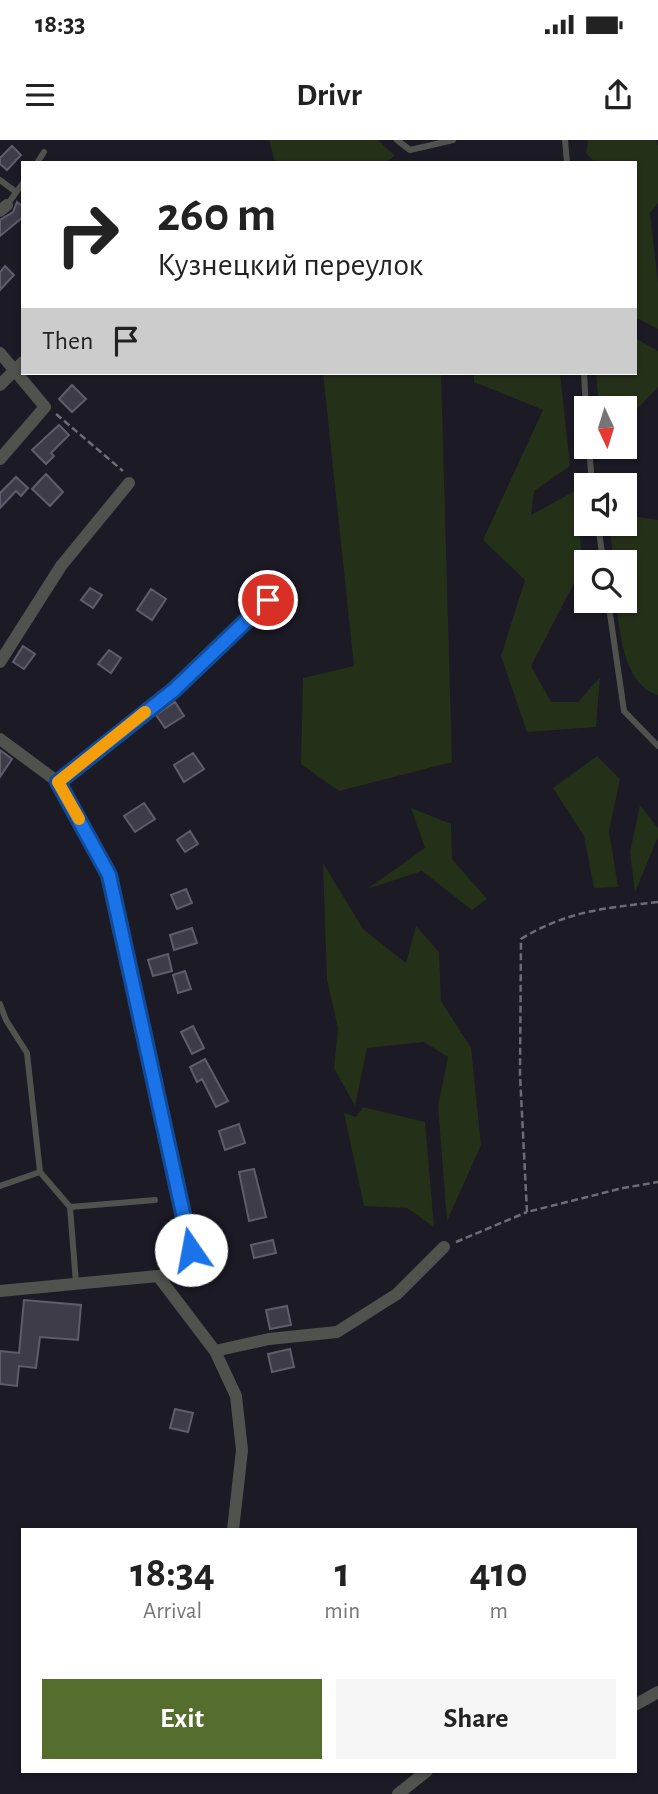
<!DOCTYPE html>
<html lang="en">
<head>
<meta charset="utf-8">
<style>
	:root { --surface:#fff; --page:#f6f6f6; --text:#222; --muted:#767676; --accent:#556e2e }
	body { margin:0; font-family:"Alegreya Sans",sans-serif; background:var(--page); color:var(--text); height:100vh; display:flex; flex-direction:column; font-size:26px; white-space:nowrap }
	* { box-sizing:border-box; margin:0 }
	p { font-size:23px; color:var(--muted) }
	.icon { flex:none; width:38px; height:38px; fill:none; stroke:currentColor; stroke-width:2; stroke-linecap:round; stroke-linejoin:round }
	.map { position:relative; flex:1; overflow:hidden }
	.sheet { position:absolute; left:21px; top:1388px; width:616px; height:245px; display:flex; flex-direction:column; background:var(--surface); border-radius:0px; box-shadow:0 2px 5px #0004 }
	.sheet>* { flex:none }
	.top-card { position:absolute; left:21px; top:21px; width:616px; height:214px; border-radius:0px; box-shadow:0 2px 5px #0004; background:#fff; color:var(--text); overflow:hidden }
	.needle { width:46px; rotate:176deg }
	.fabs { position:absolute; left:574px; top:256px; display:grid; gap:14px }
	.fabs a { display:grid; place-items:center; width:63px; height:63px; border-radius:0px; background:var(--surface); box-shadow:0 2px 5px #0004; font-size:35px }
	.pin { position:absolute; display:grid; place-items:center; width:60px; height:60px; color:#fff; margin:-30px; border:4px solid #fff; border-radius:50%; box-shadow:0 2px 7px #0007 }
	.me { position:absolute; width:77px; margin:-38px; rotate:348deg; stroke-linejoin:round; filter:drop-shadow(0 0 5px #0008) }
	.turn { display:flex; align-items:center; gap:24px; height:147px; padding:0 21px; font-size:32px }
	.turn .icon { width:91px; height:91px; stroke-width:2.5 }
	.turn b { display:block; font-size:49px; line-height:60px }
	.then { display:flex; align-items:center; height:66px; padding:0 21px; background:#0003; gap:14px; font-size:26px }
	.eta { display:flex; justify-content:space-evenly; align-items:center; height:119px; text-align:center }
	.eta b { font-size:42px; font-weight:600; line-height:49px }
	.cta { display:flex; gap:14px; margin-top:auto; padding:14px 21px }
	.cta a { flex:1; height:80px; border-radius:0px; background:var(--accent); color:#fff; font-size:28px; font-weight:600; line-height:80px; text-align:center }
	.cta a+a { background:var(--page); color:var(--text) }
	.status { display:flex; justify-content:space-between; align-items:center; height:49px; padding:0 35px; background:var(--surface); direction:ltr }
	.status svg { height:19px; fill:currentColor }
	header { display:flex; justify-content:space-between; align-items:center; height:91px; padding:0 21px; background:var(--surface); font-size:32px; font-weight:600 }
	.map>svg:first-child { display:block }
	.green { fill:#253018 }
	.building { fill:#3d3c48; stroke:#5f5d6b; stroke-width:2 }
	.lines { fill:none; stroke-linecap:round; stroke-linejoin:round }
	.path { stroke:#6e6d76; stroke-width:2.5; stroke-dasharray:7 3.5; stroke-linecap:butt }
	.service { stroke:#50534d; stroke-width:6 }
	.minor { stroke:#50534d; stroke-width:12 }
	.route-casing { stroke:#114b97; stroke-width:18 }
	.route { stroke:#1a73e8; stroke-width:12 }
	.slow { stroke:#f59e0b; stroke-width:12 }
</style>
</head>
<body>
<div class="status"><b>18:33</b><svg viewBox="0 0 49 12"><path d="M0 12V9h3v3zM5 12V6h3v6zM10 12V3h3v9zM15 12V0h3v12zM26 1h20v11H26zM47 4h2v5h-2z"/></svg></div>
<header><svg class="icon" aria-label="menu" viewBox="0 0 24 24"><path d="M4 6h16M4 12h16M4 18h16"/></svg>Drivr<svg class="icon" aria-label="share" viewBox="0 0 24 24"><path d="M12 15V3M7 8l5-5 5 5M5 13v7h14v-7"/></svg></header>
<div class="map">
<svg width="658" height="1654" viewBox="0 0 658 1654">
	<rect width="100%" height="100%" fill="#1b1a25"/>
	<path class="green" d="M269,0h109l17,16 -12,7h-108z
		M588,0h68l2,6v57l-8,10 8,70v46l-23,-12v-154h-39l-10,-10z
		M635,198l23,13v36l-33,35v-14h-26l-3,-35h39z
		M323,233h118l11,389 -113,29 -38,-27 2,-86 51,-12z
		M474,233h86l10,93 -36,25 -3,24 44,-24 8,75 -52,100 20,36h27l22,-25 -4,50 -69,5 -26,-76 24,-76 -42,-40 60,-130 -69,-28z
		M625,375l33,5v175c-34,-9 -39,-65 -42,-95h9v-38h-12l-3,-39h15z
		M597,616l23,23 -11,52 9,56 -24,1 -10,-52 -31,-48z
		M640,665l18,23v9l-23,55 -5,-40z
		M411,668l40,16 1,35 35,40 -15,11 -50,-39 -55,18 58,-41z
		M323,723l40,66 43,34 10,-37 23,26 2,49 30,47 10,97 -34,76 -9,-115 10,-49 -24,-15 -57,6 -12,58 -21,-38 4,-40 -11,-48z
		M363,967l62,15 9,105 -27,-19 -43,-2 -20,-93 12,4z"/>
	<path class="building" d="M12,6l9,9 -14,15 -7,-6v-6z
		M17,62l6,5v10l-23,19v-16l13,-8z
		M5,126l9,9 -14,15v-18z
		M72,245l14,14 -14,13 -13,-13z
		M59,285l10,10 -18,18 3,3 -8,8 -14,-14z
		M46,334l17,18 -13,14 -18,-17z
		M16,337l12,11 -7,8 -5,-5 -16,17v-15z
		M90,448l12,7 -9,13 -12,-8z
		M151,449l15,10 -14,21 -15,-10z
		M23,506l12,8 -11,15 -11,-7z
		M109,510l12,8 -10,15 -13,-9z
		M175,562l9,14 -19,12 -9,-13z
		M0,610l12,9 -12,18z
		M193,613l11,16 -20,13 -10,-17z
		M144,663l11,16 -20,13 -11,-16z
		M190,691l8,13 -13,8 -8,-12z
		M186,749l6,14 -15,6 -6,-14z
		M192,788l5,15 -23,7 -4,-15z
		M168,814l4,17 -19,5 -5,-16z
		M185,831l6,18 -13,4 -5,-18z
		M193,886l11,22 -12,6 -11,-22z
		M205,919l23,42 -12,6 -14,-28 -5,3 -7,-15z
		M239,984l6,19 -20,7 -6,-19z
		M254,1029l12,48 -17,4 -10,-49z
		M273,1100l3,13 -22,5 -3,-13z
		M24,1160l57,5 -3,35 -38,-3 -4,31 -17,-2 -2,20 -17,-2v-33l19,2z
		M287,1166l4,19 -21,4 -4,-19z
		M290,1209l4,18 -22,5 -4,-18z
		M175,1269l18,4 -5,19 -18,-4z"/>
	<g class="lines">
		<path class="path" d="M56,274l67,57
			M658,762c-53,6 -91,9 -137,37l-1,136 7,137 96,-24 35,-6
			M456,1102l71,-30"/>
		<path class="service" d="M397,0l13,10 43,-10
			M565,0l2,23
			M37,23l7,-11
			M0,40l16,12
			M7,65l16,-22
			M584,233l2,35
			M589,306l3,39
			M598,383l5,39
			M608,460l16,111 34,35
			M0,864l6,16 21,33 13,119 30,35 6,76
			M0,1046l40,-14
			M70,1067l85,-7"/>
		<path class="minor" d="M0,71l7,-6
			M0,213l45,54 -45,52
			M0,245l23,-23
			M0,522l61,-96 68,-83
			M0,599l58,43 51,93 82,375 -6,19 -27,7 57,75 54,-12 68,-7 60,-38 47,-47
			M58,642l116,-92 94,-90
			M0,1151l158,-15
			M215,1211l21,45 6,54 -9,80
			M635,1565l23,-13
			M398,1654l29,-23"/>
	</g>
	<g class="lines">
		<g class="route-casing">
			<path id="route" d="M191,1110l-82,-375 -51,-93 116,-92 94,-90"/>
		</g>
		<use href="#route" class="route"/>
		<path class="slow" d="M79,679l-21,-37 87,-70"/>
	</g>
</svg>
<div class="fabs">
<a><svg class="needle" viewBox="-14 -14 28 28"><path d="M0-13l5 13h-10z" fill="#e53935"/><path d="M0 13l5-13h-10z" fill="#767676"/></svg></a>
<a><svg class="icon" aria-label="sound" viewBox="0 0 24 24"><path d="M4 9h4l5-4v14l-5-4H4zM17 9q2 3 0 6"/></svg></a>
<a><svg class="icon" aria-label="search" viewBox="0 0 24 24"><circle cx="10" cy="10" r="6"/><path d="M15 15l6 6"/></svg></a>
</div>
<div class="pin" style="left:268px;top:460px;background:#d93025"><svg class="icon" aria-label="arrive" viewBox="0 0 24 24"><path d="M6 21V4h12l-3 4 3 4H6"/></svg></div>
<svg class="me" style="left:191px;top:1110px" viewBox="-20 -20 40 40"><circle r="19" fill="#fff"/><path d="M0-13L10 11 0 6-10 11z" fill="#1a73e8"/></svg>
<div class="top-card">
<div class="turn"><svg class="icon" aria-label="right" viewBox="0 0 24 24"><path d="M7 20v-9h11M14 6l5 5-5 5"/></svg><div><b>260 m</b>Кузнецкий переулок</div></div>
<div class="then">Then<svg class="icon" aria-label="arrive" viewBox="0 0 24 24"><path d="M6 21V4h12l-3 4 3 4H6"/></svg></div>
</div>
<section class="sheet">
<div class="eta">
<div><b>18:34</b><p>Arrival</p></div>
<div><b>1</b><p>min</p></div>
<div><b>410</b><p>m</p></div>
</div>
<div class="cta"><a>Exit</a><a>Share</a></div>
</section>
</div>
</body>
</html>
